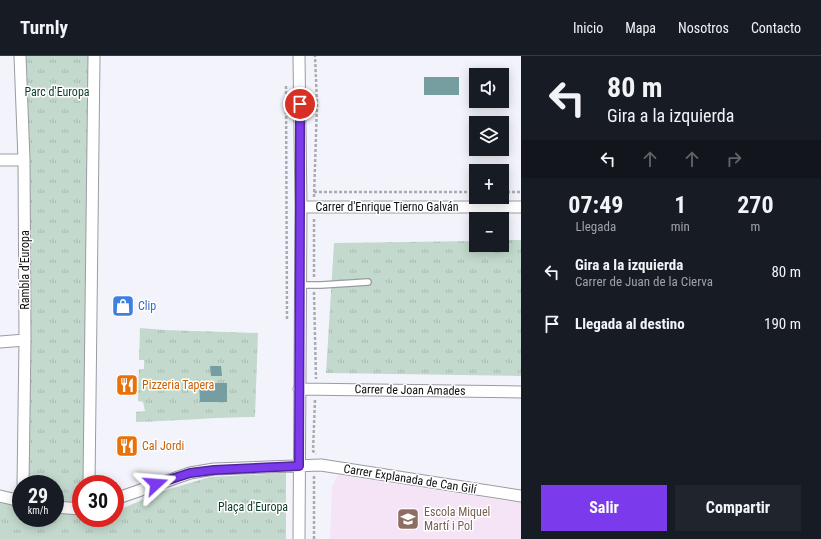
<!DOCTYPE html>
<html lang="es">
<head>
<meta charset="utf-8">
<style>
	:root { --surface:#171b24; --page:#20242c; --text:#f1f3f6; --muted:#9ea1a6; --line:#363941; --accent:#7c3aed }
	body { margin:0; font-family:"Roboto Condensed",sans-serif; background:var(--page); color:var(--text); height:100vh; display:flex; flex-direction:column; font-size:15px; white-space:nowrap }
	* { box-sizing:border-box; margin:0 }
	p { font-size:13px; color:var(--muted) }
	.icon { flex:none; width:22px; height:22px; fill:none; stroke:currentColor; stroke-width:2; stroke-linecap:round; stroke-linejoin:round }
	.map { position:relative; flex:1; overflow:hidden }
	.sheet { display:flex; flex-direction:column; background:var(--surface); width:300px }
	.sheet>* { flex:none }
	.banner { background:#171b24; color:var(--text); overflow:hidden }
	.buttons { position:absolute; left:469px; top:12px; display:grid; gap:8px }
	.buttons a { display:grid; place-items:center; width:40px; height:40px; border-radius:0px; background:var(--surface); box-shadow:0 2px 10px #0003; font-size:20px }
	.speed { position:absolute; left:12px; top:419px; display:flex; gap:8px; font-size:20px; font-weight:700; text-align:center }
	.speed>* { display:grid; place-content:center; width:52px; height:52px; border-radius:50%; background:var(--surface); box-shadow:0 2px 10px #0003; line-height:1 }
	.speed small { font-size:10px; font-weight:400 }
	.speed .limit { border:6px solid #d22; background:#fff; color:#111 }
	.pin { position:absolute; display:grid; place-items:center; width:34px; height:34px; color:#fff; margin:-17px; border:2px solid #fff; border-radius:50%; box-shadow:0 1px 4px #0007 }
	.me { position:absolute; width:44px; margin:-22px; rotate:71deg; stroke-linejoin:round; filter:drop-shadow(0 0 3px #0008) }
	.turn { display:flex; align-items:center; gap:14px; height:84px; padding:0 20px; font-size:18px }
	.turn .icon { width:52px; height:52px; stroke-width:2.5 }
	.turn b { display:block; font-size:28px; line-height:34px }
	.lanes { display:flex; align-items:center; height:38px; padding:0 20px; background:#0003; justify-content:center; gap:20px; direction:ltr }
	.lanes .off { opacity:.35 }
	.eta { display:flex; justify-content:space-evenly; align-items:center; height:68px; text-align:center }
	.eta b { font-size:24px; font-weight:700; line-height:28px }
	.button { display:flex; gap:8px; margin-top:auto; padding:8px 20px }
	.button a { flex:1; height:46px; border-radius:0px; background:var(--accent); color:#fff; font-size:16px; font-weight:700; line-height:46px; text-align:center }
	.button a+a { background:var(--page); color:var(--text) }
	ul { padding:0; list-style:none }
	li { display:flex; align-items:center; gap:12px; height:52px; padding:0 20px }
	li div { flex:1 }
	li b { display:block; font-size:15px }
	li em { font-style:normal }
	header { display:flex; align-items:center; gap:24px; box-sizing:border-box; height:56px; padding:0 20px; background:var(--surface); border-bottom:1px solid var(--line) }
	header strong { font-size:19px }
	nav { display:flex; gap:22px; margin-inline-start:auto; font-size:14px }
	main { display:flex; flex:1; min-height:0 }
	.map>svg:first-child { display:block }
	.education { fill:#f5e4f6 }
	.grass { fill:url(#grass-tufts) }
	.water { fill:#769ea1 }
	.lines { fill:none; stroke-linecap:round; stroke-linejoin:round }
	.lane-casing { stroke:#9b9ba2; stroke-width:8 }
	.street-casing { stroke:#9b9ba2; stroke-width:13 }
	.path { stroke:#aaabb0; stroke-width:2.5; stroke-dasharray:3 2; stroke-linecap:butt }
	.lane { stroke:#fff; stroke-width:5.5 }
	.street { stroke:#fff; stroke-width:11 }
	.route-casing { stroke:#51269a; stroke-width:10 }
	.route { stroke:#7c3aed; stroke-width:7 }
	.labels { text-anchor:middle; stroke-width:3; stroke-linejoin:round; paint-order:stroke }
	.park-label { font-size:12px; fill:#0c3a28; stroke:#fff }
	.street-label { font-size:12px; fill:#0f0f11; stroke:#fff }
	.shop-label { font-size:12px; fill:#366cbe; stroke:#fff; text-anchor:start }
	.food-label { font-size:12px; fill:#c56008; stroke:#fff; text-anchor:start }
	.education-label { font-size:12px; fill:#785e54; stroke:#fff; text-anchor:start }
</style>
</head>
<body>
<header>
<strong>Turnly</strong>
<nav><a>Inicio</a><a>Mapa</a><a>Nosotros</a><a>Contacto</a></nav>
</header>
<main>
<div class="map">
<svg width="521" height="483" viewBox="0 0 521 483">
	<defs>
		<pattern id="grass-tufts" width="24" height="20" patternUnits="userSpaceOnUse"><rect width="24" height="20" fill="#c3d9cd"/><path d="M3 7l-1-3M5 7V3M7 7l1-3M15 17l-1-3M17 17v-4M19 17l1-3" fill="none" stroke="#a6b9af"/></pattern>
	</defs>
	<rect width="100%" height="100%" fill="#f3f4fb"/>
	<path class="education" d="M338,419l183,28v36h-191l2,-53z"/>
	<path class="grass" d="M20,0h74l-5,428h-8v25l-26,-2v-23h-32z
		M502,184h19v136l-195,-3 8,-130 142,-2v4h26z
		M140,272l24,2 94,3 -3,84c-39,0 -79,4 -119,5v-10l9,-1 -2,-9 -5,-1 1,-32h5v-9h-5z
		M286,417v66h-286v-38l21,3v14h34v-8l26,4v4h34v-8l6,-1 45,-19 44,-13z"/>
	<path class="water" d="M424,21h35v18h-35z
		M210,310h11l1,10h-11z
		M199,327h28v19h-27z"/>
	<g class="lines">
		<g class="lane-casing">
			<path id="lane" d="M300,229h21l47,-3"/>
		</g>
		<g class="street-casing">
			<path id="street" d="M20,0l4,104 1,180 -2,144
				M299,0l2,151 -2,332
				M0,104h24
				M301,151h220
				M0,286l25,-2
				M299,333l222,3
				M89,428l5,-428
				M0,440l21,5
				M115,443l75,-26 24,-4 107,-4 200,31
				M55,451l26,2"/>
		</g>
		<path class="path" d="M286,30l1,235
			M314,136h162
			M502,136h19
			M314,141l3,-93 -2,-48
			M314,221v-59
			M314,236l2,87
			M315,344l-2,51 3,3
			M314,483v-63"/>
		<use href="#lane" class="lane"/>
		<use href="#street" class="street"/>
	</g>
	<g class="lines">
		<g class="route-casing">
			<path id="route" d="M156,428l34,-11 24,-3 85,-4 1,-259v-103"/>
		</g>
		<use href="#route" class="route"/>
	</g>
	<defs>
		<g id="shop-square" transform="scale(1.15)"><rect x="-9" y="-9" width="18" height="18" rx="4" fill="#3f7fe0" stroke="#fff"/><path d="M-5-2.5h2.3a2.7 3.5 0 0 1 5.4 0H5L5.5 6h-11ZM-1.5-2.5h3a1.5 2.3 0 0 0-3 0Z" fill="#fff"/></g>
		<g id="restaurant-square" transform="scale(1.15)"><rect x="-9" y="-9" width="18" height="18" rx="4" fill="#e8710a" stroke="#fff"/><path d="M-5-6h1v4h1v-4h1v4h1v-4h1v5L-1.5 .5V6h-2V.5L-5-1ZM5-6V6H3V1.5H1.5Q1.5-4 5-6Z" fill="#fff"/></g>
		<g id="school-square" transform="scale(1.15)"><rect x="-9" y="-9" width="18" height="18" rx="4" fill="#8d6e63" stroke="#fff"/><path d="M0-5L7-2L0 1L-7-2ZM-4 1L0 2.5L4 1V4Q0 6-4 4Z" fill="#fff"/></g>
	</defs>
	<g fill-rule="evenodd">
		<use href="#shop-square" x="123" y="250"/>
		<use href="#restaurant-square" x="127" y="329"/>
		<use href="#restaurant-square" x="127" y="390"/>
		<use href="#school-square" x="408" y="463"/>
	</g>
	<g class="labels">
		<g class="park-label">
			<text x="57" y="40">Parc d'Europa</text>
			<text x="253" y="455">Plaça d'Europa</text>
		</g>
		<g class="street-label">
			<text x="387" y="155">Carrer d'Enrique Tierno Galván</text>
			<text transform="translate(25 214) rotate(-90)" y="4">Rambla d'Europa</text>
			<text transform="translate(410 334) rotate(1)" y="4">Carrer de Joan Amades</text>
			<text transform="translate(410 423) rotate(9)" y="4">Carrer Explanada de Can Gilí</text>
		</g>
		<g class="shop-label">
			<text x="138" y="254">Clip</text>
		</g>
		<g class="food-label">
			<text x="142" y="333">Pizzeria Tapera</text>
			<text x="142" y="394">Cal Jordi</text>
		</g>
		<g class="education-label">
			<text x="424" y="460">Escola Miquel<tspan x="424" dy="14">Martí i Pol</tspan></text>
		</g>
	</g>
</svg>
<div class="buttons">
<a><svg class="icon" aria-label="sound" viewBox="0 0 24 24"><path d="M4 9h4l5-4v14l-5-4H4zM17 9q2 3 0 6"/></svg></a>
<a><svg class="icon" aria-label="layers" viewBox="0 0 24 24"><path d="M12 4l9 5-9 5-9-5zM3 14l9 5 9-5"/></svg></a>
<a>+</a>
<a>−</a>
</div>
<div class="speed"><div>29<small>km/h</small></div><div class="limit">30</div></div>
<div class="pin" style="left:300px;top:48px;background:#d93025"><svg class="icon" aria-label="arrive" viewBox="0 0 24 24"><path d="M6 21V4h12l-3 4 3 4H6"/></svg></div>
<svg class="me" style="left:156px;top:428px" viewBox="-20 -20 40 40"><path d="M0-17L14 15 0 8-14 15z" fill="#7c3aed" stroke="#fff" stroke-width="4"/></svg>
</div>
<section class="sheet">
<div class="banner">
<div class="turn"><svg class="icon" aria-label="left" viewBox="0 0 24 24"><path d="M17 20v-9H6M10 6l-5 5 5 5"/></svg><div><b>80 m</b>Gira a la izquierda</div></div>
<div class="lanes"><svg class="icon" aria-label="left" viewBox="0 0 24 24"><path d="M17 20v-9H6M10 6l-5 5 5 5"/></svg><svg class="icon off" aria-label="ahead" viewBox="0 0 24 24"><path d="M12 20V5M6 11l6-6 6 6"/></svg><svg class="icon off" aria-label="ahead" viewBox="0 0 24 24"><path d="M12 20V5M6 11l6-6 6 6"/></svg><svg class="icon off" aria-label="right" viewBox="0 0 24 24"><path d="M7 20v-9h11M14 6l5 5-5 5"/></svg></div>
</div>
<div class="eta">
<div><b>07:49</b><p>Llegada</p></div>
<div><b>1</b><p>min</p></div>
<div><b>270</b><p>m</p></div>
</div>
<ul>
<li><svg class="icon" aria-label="left" viewBox="0 0 24 24"><path d="M17 20v-9H6M10 6l-5 5 5 5"/></svg><div><b>Gira a la izquierda</b><p>Carrer de Juan de la Cierva</p></div><em>80 m</em></li>
<li><svg class="icon" aria-label="arrive" viewBox="0 0 24 24"><path d="M6 21V4h12l-3 4 3 4H6"/></svg><div><b>Llegada al destino</b></div><em>190 m</em></li>
</ul>
<div class="button"><a>Salir</a><a>Compartir</a></div>
</section>
</main>
</body>
</html>
